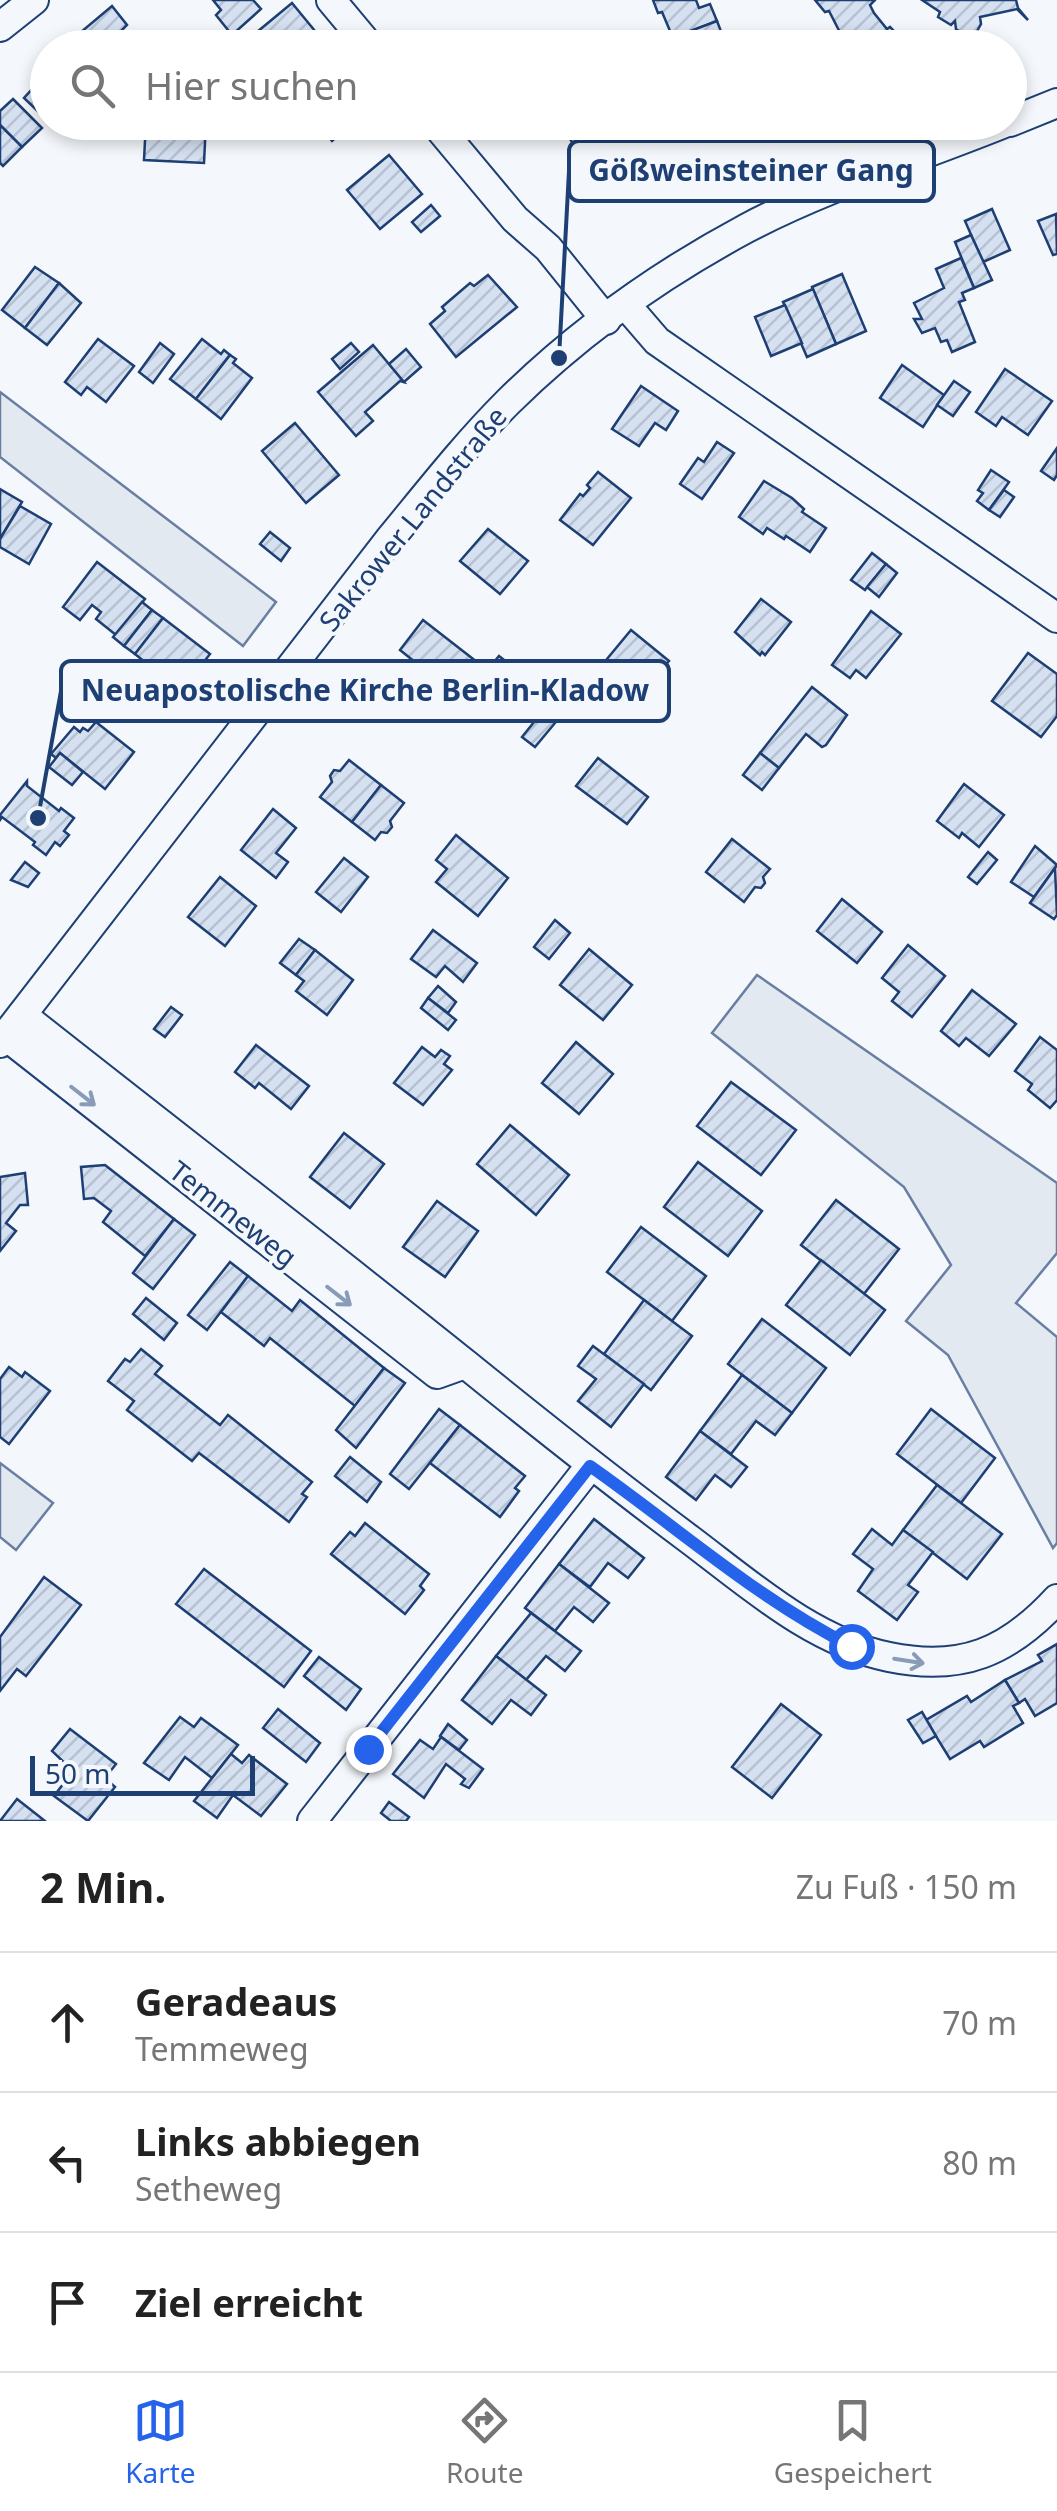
<!DOCTYPE html>
<html lang="de">
<meta charset="utf-8">
<style>
body{margin:0;font-family:"Noto Sans",sans-serif;background:#f6f6f6;color:#222}
.scale{position:absolute;left:30px;bottom:25px;width:225px;box-sizing:border-box;padding-left:10px;border:5px solid #1d3f73;border-top:0;font-size:28px;line-height:35px;white-space:nowrap;color:#1d3f73;-webkit-text-stroke:8px #f4f7fb;paint-order:stroke}
.stop{position:absolute;width:30px;height:30px;margin:-22px;border:8px solid #2563eb;border-radius:50%;background:#fff}
.stop.end{background:#2563eb;border-color:#fff;box-shadow:0 2px 10px #0008}
.list{margin:0;padding:0;list-style:none}
h2{display:flex;justify-content:space-between;align-items:center;height:130px;margin:0;padding:0 40px;font-size:42px}
h2 small{font-size:32px;font-weight:400;color:#767676}
.list li{display:grid;grid-template-columns:65px 1fr auto;gap:30px;align-items:center;box-sizing:border-box;height:140px;padding:0 40px;border-top:2px solid #e0e0e0}
.list b{display:block;font-size:38px;white-space:nowrap}
.list p{margin:0;font-size:32px;white-space:nowrap;color:#767676}
.list em{font-size:32px;font-style:normal;color:#767676}
.icon{flex:none;width:55px;height:55px;fill:none;stroke:currentColor;stroke-width:2;stroke-linecap:round;stroke-linejoin:round}
.map{position:relative;flex:none;width:1057px;height:1821px;overflow:hidden}
.search{position:absolute;background:#fff;box-shadow:0 5px 15px #0003;left:30px;right:30px;top:30px;height:110px;display:flex;align-items:center;gap:25px;box-sizing:border-box;padding:0 35px;border-radius:55px;color:#767676;font-size:38px}
.sheet{height:550px;background:#fff}
nav{display:flex;justify-content:space-around;align-items:center;box-sizing:border-box;height:140px;border-top:2px solid #e0e0e0;background:#fff;font-size:28px;color:#767676}
nav a{display:grid;justify-items:center;gap:5px}
nav .on{color:#2563eb}
.map>svg:first-child{display:block}
.park{fill:#e3e9f0;stroke:#687fa3;stroke-width:2.5}
.building{fill:url(#building-hatch);stroke:#1d3f73;stroke-width:2.5}
.lines{fill:none;stroke-linecap:round;stroke-linejoin:round}
.minor-casing{stroke:#1d3f73;stroke-width:32}
.minor{stroke:#f4f7fb;stroke-width:28}
.oneway{stroke:#889bb7}
.route{stroke:#2563eb;stroke-width:12}
.labels{text-anchor:middle;stroke-width:8;stroke-linejoin:round;paint-order:stroke}
.street-label{font-size:28px;fill:#1d3f73;stroke:#f4f7fb}
.leader{fill:none;stroke:#1d3f73;stroke-width:4}
.callout-dot{fill:#1d3f73;stroke:#f4f7fb;stroke-width:4}
.callout{fill:#f4f7fb;stroke:#1d3f73;stroke-width:4}
.callout-label{font-size:30px;text-anchor:middle;font-weight:bold;fill:#1d3f73}
</style>
<div class="map">
<svg width="1057" height="1821" viewBox="0 0 1057 1821">
<defs>
<pattern id="building-hatch" width="6" height="6" patternUnits="userSpaceOnUse" patternTransform="scale(2.5)"><rect width="6" height="6" fill="#d5e0f0"/><path d="M-1 1l2-2M0 6l6-6M5 7l2-2" fill="none" stroke="#b6c1d1"/></pattern>
</defs>
<rect width="100%" height="100%" fill="#f4f7fb"/>
<g class="park">
<polygon points="0,392 276,602 243,646 0,457"/>
<polygon points="757,975 1057,1183 1057,1253 1016,1303 1057,1337 1057,1543 1053,1548 948,1355 906,1321 951,1265 904,1187 712,1033"/>
<polygon points="0,1463 53,1503 16,1550 0,1537"/>
</g>
<g class="building">
<polygon points="213,0 253,0 261,9 232,35 216,15 221,10"/>
<polygon points="653,0 696,0 699,8 710,4 717,21 673,38 662,12 658,13"/>
<polygon points="815,0 875,0 870,5 874,13 887,29 890,27 907,45 848,48 829,11 825,12"/>
<polygon points="922,0 1016,0 1018,8 1028,20 1017,9 980,17 981,24 976,33 965,35 956,29 955,21 951,25 938,17 940,12"/>
<polygon points="292,3 329,48 270,48 257,32"/>
<polygon points="112,6 127,25 119,33 132,48 62,48"/>
<polygon points="717,21 722,34 691,47 685,33"/>
<polygon points="36,85 48,99 47,120 24,98"/>
<polygon points="13,99 42,128 22,147 0,125 0,111"/>
<polygon points="146,122 206,122 204,163 144,160"/>
<polygon points="317,122 354,122 332,141"/>
<polygon points="589,122 598,138 586,144 590,150 579,155 568,135"/>
<polygon points="725,122 741,122 753,148 745,152 748,156 715,172 698,135"/>
<polygon points="0,125 22,147 3,166 0,163"/>
<polygon points="622,125 651,179 615,198 586,144"/>
<polygon points="389,155 422,194 380,229 347,190"/>
<polygon points="431,205 440,216 421,232 412,222"/>
<polygon points="992,209 1010,250 983,262 965,221"/>
<polygon points="1056,214 1057,254 1053,255 1038,221"/>
<polygon points="971,235 992,280 974,288 955,242"/>
<polygon points="961,258 974,288 962,293 965,300 959,302 975,342 952,352 947,340 941,342 935,328 922,333 914,319 922,319 914,303 944,288 936,269"/>
<polygon points="35,267 59,283 25,328 2,310"/>
<polygon points="842,274 866,331 836,344 812,287"/>
<polygon points="488,275 517,307 456,357 430,324 445,311 442,307 470,283 474,286"/>
<polygon points="59,283 81,303 47,345 25,328"/>
<polygon points="813,289 836,344 807,357 783,302"/>
<polygon points="785,305 802,343 771,356 755,317"/>
<polygon points="98,339 134,366 106,402 87,387 81,395 65,382"/>
<polygon points="202,339 221,354 224,350 230,355 196,399 170,379"/>
<polygon points="160,343 174,354 153,383 139,372"/>
<polygon points="351,343 359,352 340,369 332,359"/>
<polygon points="373,345 404,382 400,381 365,412 373,421 356,436 318,392"/>
<polygon points="406,349 421,367 404,382 389,364"/>
<polygon points="230,355 236,359 233,363 252,378 221,419 196,399"/>
<polygon points="902,365 944,395 923,427 880,398"/>
<polygon points="1005,369 1052,401 1028,435 1002,417 996,426 976,412"/>
<polygon points="954,381 970,392 953,416 937,405"/>
<polygon points="641,386 678,411 666,430 655,423 639,446 612,429"/>
<polygon points="295,423 339,475 306,503 262,451"/>
<polygon points="717,442 734,453 702,499 680,484 698,458 704,462"/>
<polygon points="1057,448 1057,475 1054,480 1041,471"/>
<polygon points="991,470 1009,482 989,510 977,501 983,493 978,490"/>
<polygon points="598,472 631,498 593,545 560,520 580,494 583,496 590,488 587,485"/>
<polygon points="764,481 792,498 804,509 802,512 826,528 810,552 786,536 784,539 767,528 763,534 739,517"/>
<polygon points="0,489 22,502 0,539"/>
<polygon points="1004,490 1014,497 1000,517 989,510"/>
<polygon points="20,506 51,524 29,564 0,547 0,539"/>
<polygon points="488,529 528,561 500,594 460,561"/>
<polygon points="270,532 290,548 281,561 260,544"/>
<polygon points="872,553 886,564 865,590 851,580"/>
<polygon points="97,562 145,599 116,635 96,619 101,612 92,605 80,620 63,607"/>
<polygon points="886,564 897,573 879,597 867,587"/>
<polygon points="761,599 791,622 765,655 762,652 760,655 735,632"/>
<polygon points="142,602 152,610 124,646 113,637"/>
<polygon points="152,610 163,618 135,654 124,646"/>
<polygon points="871,611 901,634 866,678 856,670 850,678 832,665"/>
<polygon points="163,618 210,654 170,705 153,691 169,670 161,664 156,671 135,654"/>
<polygon points="423,620 477,662 462,681 444,667 435,678 400,650"/>
<polygon points="631,630 669,661 635,702 597,671"/>
<polygon points="1028,653 1057,674 1057,716 1041,737 992,701"/>
<polygon points="499,656 541,689 519,718 496,700 509,684 489,668"/>
<polygon points="812,687 847,715 826,745 822,747 806,734 779,768 760,753"/>
<polygon points="542,712 555,723 535,747 522,737"/>
<polygon points="96,722 134,752 105,789 60,753 56,758 51,754 74,727 80,732 83,728 88,731"/>
<polygon points="60,753 83,772 72,785 49,767"/>
<polygon points="760,753 779,768 762,790 743,775"/>
<polygon points="598,758 648,797 627,824 576,786"/>
<polygon points="349,760 381,785 352,822 320,797 332,782 330,776 334,770 340,771"/>
<polygon points="27,781 27,786 59,811 61,808 74,818 64,831 69,835 60,846 55,842 46,855 33,845 35,842 2,817 0,820 0,815"/>
<polygon points="964,784 1004,815 979,847 962,833 959,838 937,821"/>
<polygon points="381,785 404,803 390,821 392,827 387,833 381,832 375,840 352,822"/>
<polygon points="273,809 296,828 276,853 288,862 276,878 241,850"/>
<polygon points="456,835 508,878 478,916 436,882 447,869 436,860"/>
<polygon points="732,839 770,869 763,877 765,883 761,888 755,887 744,902 706,872"/>
<polygon points="1035,846 1057,865 1034,897 1011,882"/>
<polygon points="988,852 997,860 977,884 968,877"/>
<polygon points="344,858 368,877 341,912 316,892"/>
<polygon points="25,862 39,873 28,887 11,880"/>
<polygon points="1055,868 1057,915 1054,919 1030,903"/>
<polygon points="220,877 256,906 225,946 188,917"/>
<polygon points="842,899 882,932 857,963 817,931"/>
<polygon points="555,920 570,933 549,959 534,947"/>
<polygon points="433,930 477,963 463,982 445,966 436,977 411,959"/>
<polygon points="299,939 315,950 296,975 280,963"/>
<polygon points="908,945 945,976 912,1017 892,1001 899,992 882,978"/>
<polygon points="589,949 632,985 603,1020 560,985"/>
<polygon points="315,950 353,980 327,1015 296,991 304,981 296,975"/>
<polygon points="438,986 456,1002 448,1013 428,998"/>
<polygon points="972,990 1016,1024 989,1056 966,1038 959,1046 941,1031"/>
<polygon points="428,998 456,1020 448,1030 421,1008"/>
<polygon points="171,1007 182,1015 165,1037 154,1029"/>
<polygon points="1040,1037 1057,1050 1057,1100 1050,1108 1028,1090 1032,1084 1015,1071"/>
<polygon points="576,1042 613,1074 579,1114 542,1083"/>
<polygon points="256,1045 309,1086 291,1109 259,1083 255,1088 235,1072"/>
<polygon points="422,1047 435,1057 441,1050 450,1056 444,1064 452,1070 423,1105 394,1083"/>
<polygon points="731,1082 796,1130 761,1175 697,1126"/>
<polygon points="510,1125 569,1175 536,1215 477,1164"/>
<polygon points="344,1133 384,1164 350,1208 310,1177"/>
<polygon points="698,1162 762,1211 728,1256 664,1207"/>
<polygon points="105,1165 174,1219 145,1256 103,1222 111,1211 94,1198 84,1199 81,1167"/>
<polygon points="25,1173 28,1205 20,1205 6,1223 16,1231 0,1251 0,1177"/>
<polygon points="836,1200 899,1249 864,1294 801,1245"/>
<polygon points="437,1201 478,1231 445,1277 403,1247"/>
<polygon points="174,1219 195,1235 153,1289 133,1273"/>
<polygon points="641,1227 706,1276 672,1321 607,1272"/>
<polygon points="821,1260 885,1310 850,1355 786,1305"/>
<polygon points="230,1262 248,1276 207,1330 188,1315"/>
<polygon points="248,1276 292,1311 300,1300 384,1368 355,1406 270,1338 264,1346 221,1312"/>
<polygon points="146,1298 177,1323 164,1340 133,1314"/>
<polygon points="644,1300 692,1336 651,1390 604,1354"/>
<polygon points="762,1319 826,1368 792,1413 728,1364"/>
<polygon points="593,1346 644,1384 611,1427 578,1401 596,1379 578,1366"/>
<polygon points="141,1349 162,1366 155,1374 220,1425 228,1415 312,1482 302,1494 307,1497 289,1522 199,1453 192,1461 127,1410 134,1401 108,1381 125,1359 130,1362"/>
<polygon points="9,1367 22,1377 25,1372 50,1391 9,1444 0,1437 0,1379"/>
<polygon points="384,1368 405,1383 356,1448 336,1430"/>
<polygon points="742,1375 792,1413 775,1435 756,1421 731,1454 700,1431"/>
<polygon points="439,1409 460,1425 409,1489 390,1474"/>
<polygon points="931,1409 995,1458 961,1503 897,1454"/>
<polygon points="460,1425 525,1476 515,1488 519,1491 500,1517 430,1463"/>
<polygon points="700,1431 747,1467 731,1487 715,1475 696,1500 666,1477"/>
<polygon points="350,1457 381,1482 367,1502 335,1476"/>
<polygon points="937,1485 1002,1534 967,1579 903,1530"/>
<polygon points="594,1519 644,1558 628,1578 608,1563 590,1587 559,1564"/>
<polygon points="365,1523 429,1574 420,1586 424,1590 405,1614 331,1554 350,1532 355,1536"/>
<polygon points="872,1529 892,1545 903,1530 933,1552 908,1585 918,1592 897,1620 858,1591 873,1569 853,1554"/>
<polygon points="559,1564 609,1603 593,1622 574,1607 555,1631 525,1608"/>
<polygon points="204,1569 311,1651 284,1687 176,1604"/>
<polygon points="44,1577 81,1605 26,1676 17,1669 0,1691 0,1637"/>
<polygon points="531,1613 581,1651 565,1671 546,1656 526,1680 496,1656"/>
<polygon points="1057,1644 1057,1703 1035,1716 1025,1699 1019,1703 1005,1680 1042,1661 1038,1655"/>
<polygon points="496,1656 546,1695 531,1715 511,1700 492,1724 462,1700"/>
<polygon points="319,1657 361,1689 346,1710 304,1676"/>
<polygon points="1005,1680 1019,1703 1013,1706 1023,1723 984,1747 980,1741 950,1759 926,1720 967,1696 971,1702"/>
<polygon points="781,1704 821,1735 772,1798 732,1767"/>
<polygon points="278,1709 320,1743 306,1762 263,1728"/>
<polygon points="922,1712 936,1736 923,1743 908,1720"/>
<polygon points="180,1717 194,1727 201,1718 238,1745 212,1778 185,1757 169,1780 144,1763"/>
<polygon points="448,1724 467,1740 459,1750 440,1736"/>
<polygon points="70,1729 116,1764 105,1778 115,1787 88,1821 54,1796 73,1771 52,1751"/>
<polygon points="441,1737 483,1769 469,1788 461,1784 465,1779 446,1764 424,1798 393,1774 420,1740 433,1749"/>
<polygon points="231,1754 242,1763 249,1755 287,1784 261,1816 233,1795 217,1818 194,1801"/>
<polygon points="17,1799 45,1821 0,1821"/>
<polygon points="389,1802 409,1817 406,1821 391,1821 381,1813"/>
</g>
<g class="lines">
<g class="minor-casing">
<g id="minor">
<polyline points="331,0 371,48"/>
<polyline points="0,27 34,0"/>
<polyline points="434,122 515,219 548,248 606,320"/>
<polyline points="1010,122 1057,103"/>
<polyline points="626,305 657,341 1057,618"/>
<path d="M22 1015C170 1132 321 1248 468 1366 541 1425 614 1483 689 1539 749 1584 813 1642 889 1657 962 1672 1008 1652 1057 1599"/>
<polyline points="6,1036 437,1374 465,1364"/>
<path d="M0 1043 389 540C427 494 465 445 508 402 577 334 661 274 747 228 829 185 921 157 1007 122"/>
<polyline points="312,1821 590,1466"/>
</g>
</g>
<use href="#minor" class="minor"/>
</g>
<defs><path id="oneway-shaft" d="M-6 0H5M1.5-3L5.5 0L1.5 3" fill="none" stroke-width="1.6" stroke-linecap="round" stroke-linejoin="round" transform="scale(2.5)"/></defs>
<g class="oneway">
<use href="#oneway-shaft" transform="translate(83 1096) rotate(38)"/>
<use href="#oneway-shaft" transform="translate(339 1296) rotate(38)"/>
<use href="#oneway-shaft" transform="translate(909 1661) rotate(9)"/>
</g>
<g class="lines">
<path class="route" d="M368 1749 590 1466C677 1527 756 1598 851 1646"/>
</g>
<g class="labels">
<g class="street-label">
<text transform="translate(413 519) rotate(-51)" y="10">Sakrower Landstraße</text>
<text transform="translate(233 1214) rotate(38)" y="10">Temmeweg</text>
</g>
</g>
<path class="leader" d="M559 358L569 171M38 818L61 691"/>
<g class="callout-dot">
<circle cx="559" cy="358" r="10"/>
<circle cx="38" cy="818" r="10"/>
</g>
<g class="callout">
<rect x="569" y="141" width="365" height="60" rx="10"/>
<rect x="61" y="661" width="608" height="60" rx="10"/>
</g>
<g class="callout-label">
<text x="751" y="181">Gößweinsteiner Gang</text>
<text x="365" y="701">Neuapostolische Kirche Berlin-Kladow</text>
</g>
</svg>
<div class="scale">50 m</div>
<div class="stop" style="left:851px;top:1646px"></div>
<div class="stop end" style="left:368px;top:1749px"></div>
<div class="search"><svg class="icon" aria-label="search" viewBox="0 0 24 24"><circle cx="10" cy="10" r="6"/><path d="M15 15l6 6"/></svg>Hier suchen</div>
</div>
<section class="sheet">
<h2>2 Min.<small>Zu Fuß · 150 m</small></h2>
<ul class="list">
<li><svg class="icon" aria-label="ahead" viewBox="0 0 24 24"><path d="M12 20V5M6 11l6-6 6 6"/></svg><div><b>Geradeaus</b><p>Temmeweg</p></div><em>70 m</em></li>
<li><svg class="icon" aria-label="left" viewBox="0 0 24 24"><path d="M17 20v-9H6M10 6l-5 5 5 5"/></svg><div><b>Links abbiegen</b><p>Setheweg</p></div><em>80 m</em></li>
<li><svg class="icon" aria-label="arrive" viewBox="0 0 24 24"><path d="M6 21V4h12l-3 4 3 4H6"/></svg><div><b>Ziel erreicht</b></div></li>
</ul>
</section>
<nav>
<a class="on"><svg class="icon" aria-label="map" viewBox="0 0 24 24"><path d="M3 6l6-2 6 2 6-2v14l-6 2-6-2-6 2zM9 4v14M15 6v14"/></svg>Karte</a>
<a><svg class="icon" aria-label="directions" viewBox="0 0 24 24"><path d="M12 3l9 9-9 9-9-9zM9 14v-3h6M13 9l2 2-2 2"/></svg>Route</a>
<a><svg class="icon" aria-label="saved" viewBox="0 0 24 24"><path d="M7 4h10v16l-5-4-5 4z"/></svg>Gespeichert</a>
</nav>
